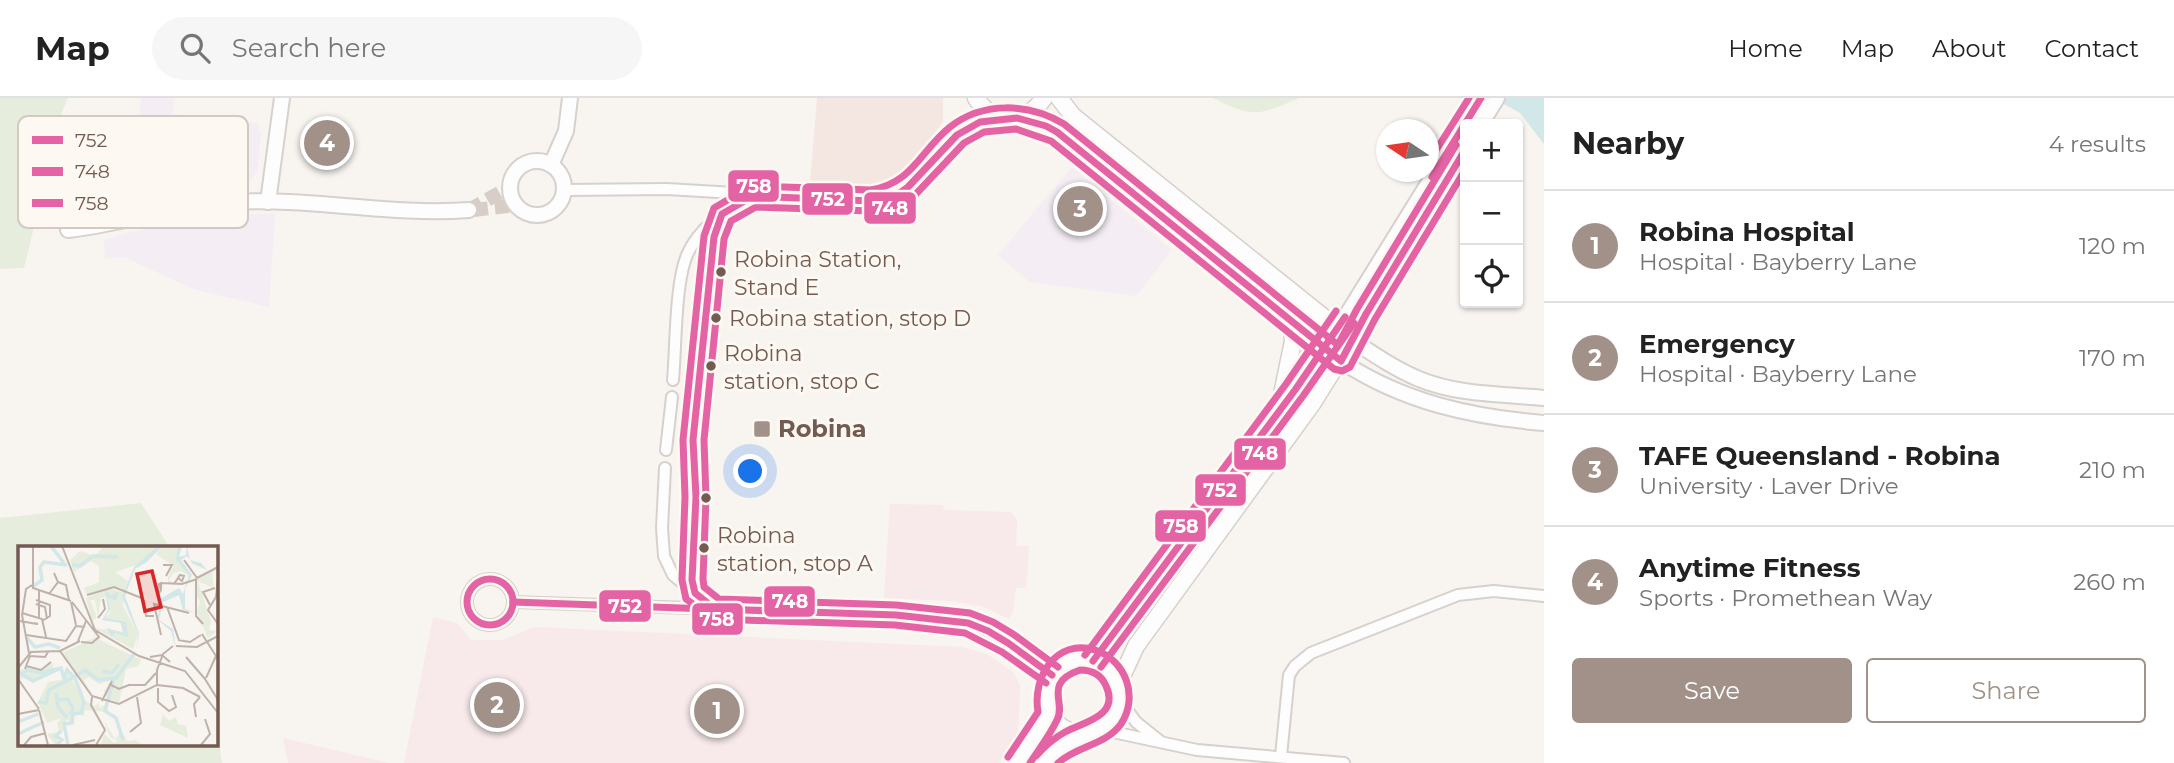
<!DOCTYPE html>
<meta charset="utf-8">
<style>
body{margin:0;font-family:Montserrat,sans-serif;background:#f6f6f6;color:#222}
.controls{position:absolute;right:21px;top:21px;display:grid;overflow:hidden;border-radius:7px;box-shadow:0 2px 5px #0004}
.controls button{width:63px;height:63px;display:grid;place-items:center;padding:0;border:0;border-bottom:2px solid #e0e0e0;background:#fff;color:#222;font:35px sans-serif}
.compass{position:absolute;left:1376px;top:21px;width:63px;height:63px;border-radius:50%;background:#fff;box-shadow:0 2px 5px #0004;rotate:283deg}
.you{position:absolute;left:751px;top:374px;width:24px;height:24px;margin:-18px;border:5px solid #fff;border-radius:50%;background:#1a73e8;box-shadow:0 0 0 10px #1a73e833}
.badge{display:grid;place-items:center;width:46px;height:46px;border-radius:50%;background:#a29189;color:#fff;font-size:23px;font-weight:700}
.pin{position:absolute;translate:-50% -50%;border:4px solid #fff;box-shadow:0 2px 7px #0006}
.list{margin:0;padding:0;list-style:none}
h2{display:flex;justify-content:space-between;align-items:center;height:91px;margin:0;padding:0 28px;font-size:30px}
h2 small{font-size:23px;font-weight:400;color:#767676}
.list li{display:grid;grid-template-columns:46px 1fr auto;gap:21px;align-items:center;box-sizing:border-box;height:112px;padding:0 28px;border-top:2px solid #e0e0e0}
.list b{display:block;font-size:26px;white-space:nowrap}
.list p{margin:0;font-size:23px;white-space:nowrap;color:#767676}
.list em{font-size:23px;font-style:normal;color:#767676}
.actions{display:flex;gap:14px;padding:21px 28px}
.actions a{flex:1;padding:16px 0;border:2px solid #a29189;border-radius:7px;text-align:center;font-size:24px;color:#a29189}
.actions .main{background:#a29189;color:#fff}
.icon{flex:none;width:38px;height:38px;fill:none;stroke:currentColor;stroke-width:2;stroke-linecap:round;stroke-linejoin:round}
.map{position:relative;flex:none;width:1544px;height:665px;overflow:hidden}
header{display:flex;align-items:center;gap:42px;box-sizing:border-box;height:98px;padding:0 35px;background:#fff;border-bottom:2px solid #e0e0e0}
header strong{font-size:33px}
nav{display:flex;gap:38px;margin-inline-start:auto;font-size:24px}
.search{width:490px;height:63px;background:#f6f6f6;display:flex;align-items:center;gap:18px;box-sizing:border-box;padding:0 24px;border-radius:38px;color:#767676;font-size:26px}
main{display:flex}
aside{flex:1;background:#fff}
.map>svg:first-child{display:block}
.commercial{fill:#f4e7e2}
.education{fill:#f4edf4}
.medical{fill:#f8e9ea}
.green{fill:#e7eddc}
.water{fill:#d2e7e7}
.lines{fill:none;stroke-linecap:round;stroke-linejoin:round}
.tertiary-tunnel{stroke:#d7cec8;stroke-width:14;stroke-dasharray:14 7;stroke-linecap:butt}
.minor-casing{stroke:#d7d1cd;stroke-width:14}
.tertiary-casing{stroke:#d7d1cd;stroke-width:18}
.secondary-casing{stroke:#d7d1cd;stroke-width:19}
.minor{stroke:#fefdfd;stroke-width:10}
.tertiary{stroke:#fefdfd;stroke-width:14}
.secondary{stroke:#fefdfd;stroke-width:16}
.bus-1-casing{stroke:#fdf8f2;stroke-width:12}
.bus-2-casing{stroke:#fdf8f2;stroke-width:12}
.bus-3-casing{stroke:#fdf8f2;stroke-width:12}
.bus-1{stroke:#e463a4;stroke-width:7}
.bus-2{stroke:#e463a4;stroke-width:7}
.bus-3{stroke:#e463a4;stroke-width:7}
.bus-dot{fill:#745b51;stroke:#fdf8f2;stroke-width:2.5}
.poi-dot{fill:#a29189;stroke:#fdf8f2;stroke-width:2.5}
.labels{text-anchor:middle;stroke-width:6;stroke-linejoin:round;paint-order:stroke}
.bus-label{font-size:22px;fill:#745b51;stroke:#fdf8f2;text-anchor:start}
.poi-label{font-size:24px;font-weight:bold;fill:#745b51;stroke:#fdf8f2;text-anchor:start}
.inset-river{fill:none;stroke:#d2e7e7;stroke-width:3.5}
.inset-road{fill:none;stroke:#bfb2ab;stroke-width:2}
.view{fill:#d62828;fill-opacity:0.15;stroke:#d62828;stroke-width:3.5}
.inset-edge{fill:none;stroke:#745b51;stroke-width:3.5}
.key{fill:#fdf8f2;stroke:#d4c9c2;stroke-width:2}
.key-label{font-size:19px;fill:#745b51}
.line-badge{stroke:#fdf8f2;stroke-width:2.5}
.badge-label{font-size:19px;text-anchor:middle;font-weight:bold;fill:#fff}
</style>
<header>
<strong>Map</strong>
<div class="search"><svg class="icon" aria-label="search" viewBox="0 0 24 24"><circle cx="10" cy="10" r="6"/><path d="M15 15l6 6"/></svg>Search here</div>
<nav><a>Home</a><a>Map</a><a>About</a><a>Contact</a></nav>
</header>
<main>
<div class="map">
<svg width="1544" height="665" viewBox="0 0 1544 665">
<rect width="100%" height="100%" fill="#f8f4f0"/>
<polygon class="commercial" points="817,0 943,0 943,24 930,41 889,86 876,89 810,85"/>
<g class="education">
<polygon points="141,0 174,0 173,16 257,25 261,35 257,74 250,82 185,87 129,100"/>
<polygon points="1072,69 1172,152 1136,198 1030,184 998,157"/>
<polygon points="228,116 275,116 269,209 193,191 124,159 105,161 104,142 171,123"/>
</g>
<g class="medical">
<polygon points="890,406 943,407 944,412 1011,414 1017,422 1016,448 1029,448 1026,490 1016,490 1013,513 1009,521 984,509 952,503 884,500"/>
<polygon points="433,519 457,525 471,542 503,542 534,529 963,549 988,557 1013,574 1020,587 1018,639 999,665 404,665"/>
<polygon points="283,640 389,665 288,665"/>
</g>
<g class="green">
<polygon points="0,0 68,0 62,14 24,170 0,171"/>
<path d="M1213 0H1299C1258 18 1253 20 1213 0Z"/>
<polygon points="141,405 170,450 19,450 19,646 215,646 215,619 222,665 0,665 0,420"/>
</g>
<polygon class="water" points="1493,0 1544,0 1544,46 1520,15"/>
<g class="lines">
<g class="tertiary-tunnel">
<polyline points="469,112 510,89"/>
<polyline points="474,112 516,107"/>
</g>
<g class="minor-casing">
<g id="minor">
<path d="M564 92 667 91 872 103C915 97 925 64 956 38 969 27 985 23 1001 20"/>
<path d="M673 282C676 249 675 185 687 157 698 131 726 110 751 99"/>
<polyline points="700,283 714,139 721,119"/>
<polyline points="666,352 672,299"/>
<polyline points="693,352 694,323 698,301"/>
<polyline points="665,370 662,430 664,458 673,477 713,511"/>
<polyline points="693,371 696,399 691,476 695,495"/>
<circle cx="490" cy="504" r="23"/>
<path d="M513 504 896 517C919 519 944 519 967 525 999 534 1025 558 1052 577"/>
<polyline points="1119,601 1136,624 1161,644"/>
<polyline points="1099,631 1197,652 1344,665"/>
<polyline points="1281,658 1289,577 1295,568 1311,555 1458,497 1494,493 1544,498"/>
</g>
</g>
<g class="tertiary-casing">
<g id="tertiary">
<polyline points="1481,26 1497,0"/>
<path d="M1465 52 1352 242C1373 256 1395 271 1419 281 1457 297 1503 296 1544 300"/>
<circle cx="537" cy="90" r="27"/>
<polyline points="551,67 566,33 570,0"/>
<polyline points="268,104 282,0"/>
<path d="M68 132C122 126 175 107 230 104 310 99 390 118 469 112"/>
<polyline points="1338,231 1481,0"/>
<path d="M1341 263C1403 304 1471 319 1544 325"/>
</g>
</g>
<g class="secondary-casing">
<g id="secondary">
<path d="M976 0C993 28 1026 26 1044 0"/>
<polyline points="1059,0 1073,18 1352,242 1312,306 1136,548 1118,587"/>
<polyline points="1017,20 1046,28 1057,34 1330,256"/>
<polyline points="1279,311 1293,243 1291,224"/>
<circle cx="1082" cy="598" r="37"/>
<polyline points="1093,563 1338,231"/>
<polyline points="1017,665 1049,616"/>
<polyline points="1043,665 1054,653 1085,636"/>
</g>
</g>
<use href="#minor" class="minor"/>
<use href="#tertiary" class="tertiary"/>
<use href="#secondary" class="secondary"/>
<g class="bus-1-casing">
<g id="bus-1">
<polyline points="1432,79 1481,0"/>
<circle cx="490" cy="504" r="23"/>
<polyline points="513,504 737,512"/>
<polyline points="1093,563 1295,292 1345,219"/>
<polyline points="1052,577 1008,545 988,533 968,525 896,517 715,511 695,495 692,482 696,399 693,342 714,139 722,116 753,98 872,103 894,99 908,89 957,37 980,24 1017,20 1046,28 1057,34 1341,263 1366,216 1465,52"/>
</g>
</g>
<g class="bus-2-casing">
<g id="bus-2">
<polyline points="1058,569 1013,536 993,524 970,515 896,507 719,501 704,489 703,481 706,400 704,342 724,141 731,123 756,109 872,113 897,109 915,97 964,45 984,34 1016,31 1051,43 1334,271 1342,273 1350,269 1375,221 1465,72"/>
<polyline points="1101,569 1303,298 1354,225"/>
<path d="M1030 665C1039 651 1050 637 1057 622 1067 605 1042 585 1080 572 1091 572 1101 576 1106 588 1120 618 1084 624 1065 634 1054 640 1045 648 1036 658"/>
</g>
</g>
<g class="bus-3-casing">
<g id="bus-3">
<polyline points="1428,65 1469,0"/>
<polyline points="1085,557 1286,286 1336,213"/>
<path d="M1046 585 1002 554 965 535 895 527 714 521 686 501 682 482 685 399 683 342 704 138 714 110 751 88 871 92C913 85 920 53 950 29 983 3 1029 5 1064 26L1338 247 1357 211 1456 47"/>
<path d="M1008 659 1038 614C1032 579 1056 540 1095 552 1126 562 1139 599 1121 626 1106 647 1076 648 1058 665"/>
</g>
</g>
<use href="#bus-1" class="bus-1"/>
<use href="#bus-2" class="bus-2"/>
<use href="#bus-3" class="bus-3"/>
</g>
<g class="bus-dot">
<circle cx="721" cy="174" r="6"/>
<circle cx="716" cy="220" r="6"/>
<circle cx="711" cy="268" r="6"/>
<circle cx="706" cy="400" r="6"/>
<circle cx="704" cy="450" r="6"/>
</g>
<rect class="poi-dot" x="753" y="322" width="18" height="18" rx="3.5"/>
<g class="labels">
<g class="bus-label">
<text x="734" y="169">Robina Station,<tspan x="734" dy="28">Stand E</tspan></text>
<text x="729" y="228">Robina station, stop D</text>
<text x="724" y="263">Robina<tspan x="724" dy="28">station, stop C</tspan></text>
<text x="717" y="445">Robina<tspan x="717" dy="28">station, stop A</tspan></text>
</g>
<g class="poi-label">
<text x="778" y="339">Robina</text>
</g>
</g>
<g transform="translate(18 448)">
<rect width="200" height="200" fill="#f8f4f0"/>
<path d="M86 0H140L127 16 97 26 110 35 107 45 100 41 68 48 66 42 81 36V20L73 15 56 26 52 14 62 5 77 10ZM144 0H160L162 19 171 26 167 37H157L167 36 169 29 163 25 155 27 151 34 155 37H150V31L156 20 138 8ZM199 23 194 27 196 42 180 35 193 76 191 84 199 85 190 92 179 67 182 56 177 46 179 33ZM90 42 106 46 105 60 120 88 115 103 76 82 107 86 102 76 87 72 92 67 90 51 83 52 80 71 77 54H72L79 71 74 76 68 52ZM74 84 80 93 123 114 121 120 108 123 101 157 89 152 86 145 94 134 81 138 71 131 66 134 74 150 44 107 78 91ZM34 117 37 126 20 134 0 132V123L23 124ZM49 125 57 131 55 135 66 154 77 160 81 157 82 162 89 157 88 166 67 164 66 170 55 167 53 177 49 173 44 186 38 191 42 199H38L29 188 41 186 39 177 44 172 29 177 20 156 30 136 46 133ZM145 168 151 175 158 171 160 178 168 180 170 192 142 179ZM86 175 97 193 103 185 109 195 117 194 125 199 83 198 86 188 96 197 100 195 92 191Z" fill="#e7eddc"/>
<path d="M140 0H144L129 16 117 23 107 50 121 88 118 105 120 88 104 51 116 21ZM160 0H164L161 11 168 9 169 0 172 14 183 17 189 24 175 18 169 10 163 14 174 29 167 43V63L177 67 165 64 161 49 145 56 141 74 155 83 158 103 153 85 141 75 140 69 142 53 161 42 165 48 171 29 158 14ZM87 44 94 50 95 47 101 46 98 55 90 51 92 63 87 72 108 76 110 91 97 87 94 91 89 82 105 87 103 77 84 74 90 64Z" fill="#d2e7e7"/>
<path class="inset-river" d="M33 0 46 17M54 19 62 20 75 10 100 11M16 40 24 34 22 21 26 16 49 19M9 92 17 101 31 98 42 102M84 125 94 127 101 118M0 126 15 135 43 122 46 132 49 124 56 131 67 124 80 134 98 132 116 108M3 129 9 124 23 127 43 122M96 132 87 165 98 172 105 194M38 147 40 161 49 172M39 154 50 153 55 163 52 169M20 156 28 157 31 144 56 131M0 176 20 168M0 188 26 176M39 199 44 194 38 190 43 185M50 199 46 178 54 177 55 168 63 167 66 156 57 132"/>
<path class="inset-road" d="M15 0V42L53 55M44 0 77 84 121 110 167 125 200 167M166 14 179 32M145 19H154L148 30M179 32 200 21M200 32 198 51 190 64 200 78M178 33V70L185 78M40 36 48 39 51 54M143 37 164 38 179 33M143 37V44L140 49 141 38ZM156 38 162 29 166 30 164 35 160 32M31 48 40 36 36 27M69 49 96 41 126 53M18 54 32 59V70L24 75M126 54 128 70H136M53 56 58 79M54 56 81 91 74 97 63 96M18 58 27 61 29 73M192 59 185 46 197 42M149 61 161 94M4 67 24 73 28 91M21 72V45M80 72 87 63 85 53M2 75 19 78H20L16 77M184 88 198 110 188 132M8 89 48 95 58 80 67 81M143 89 136 58 171 67M160 94 172 96 183 89M60 95 68 75M158 100 179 101 200 90M42 105 74 150 101 158 139 139V124L145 108 155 100M11 107 4 69 8 43 14 39M132 111 144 109 152 116M168 111 187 133M8 120 23 124 33 116M0 122 13 106 42 105 62 95M7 123 12 110 27 111 30 106M0 133 21 163M187 133 200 154M91 138 101 143 111 139M110 139H127L138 127M139 139 165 142 182 151M140 142V156L151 165 158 161 154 149M74 151 73 159 87 184 78 199M84 155 94 135M21 164 30 199M0 168 21 164M178 171 176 158 182 151M112 186 123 177 119 151M6 199 13 191 28 187M55 199 77 194M183 199 192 188 187 173"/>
<path class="view" d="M134 25 143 61 127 65 119 28Z"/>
<rect width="200" height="200" class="inset-edge"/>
</g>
<rect x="18" y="18" width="230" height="112" rx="10" class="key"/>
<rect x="32" y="38" width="31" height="8" fill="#e463a4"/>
<rect x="32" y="69" width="31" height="9" fill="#e463a4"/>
<rect x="32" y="101" width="31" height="8" fill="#e463a4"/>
<g class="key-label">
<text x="75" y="49">752</text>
<text x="75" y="80">748</text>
<text x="75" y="112">758</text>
</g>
<g class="line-badge">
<rect x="727" y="71" width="53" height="34" rx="7" fill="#e463a4"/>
<rect x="801" y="84" width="53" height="34" rx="7" fill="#e463a4"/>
<rect x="863" y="93" width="54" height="34" rx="7" fill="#e463a4"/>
<rect x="1233" y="339" width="54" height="34" rx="7" fill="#e463a4"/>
<rect x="1194" y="375" width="53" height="34" rx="7" fill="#e463a4"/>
<rect x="1154" y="411" width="53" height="34" rx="7" fill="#e463a4"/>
<rect x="763" y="487" width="53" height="33" rx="7" fill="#e463a4"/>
<rect x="598" y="491" width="54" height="34" rx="7" fill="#e463a4"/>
<rect x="691" y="504" width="53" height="34" rx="7" fill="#e463a4"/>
</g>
<g class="badge-label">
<text x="754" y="95">758</text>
<text x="828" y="108">752</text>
<text x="890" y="117">748</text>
<text x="1260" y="362">748</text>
<text x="1220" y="399">752</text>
<text x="1181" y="435">758</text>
<text x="790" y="510">748</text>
<text x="625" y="515">752</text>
<text x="717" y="528">758</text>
</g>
</svg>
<div class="controls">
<button>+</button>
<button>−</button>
<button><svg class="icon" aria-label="locate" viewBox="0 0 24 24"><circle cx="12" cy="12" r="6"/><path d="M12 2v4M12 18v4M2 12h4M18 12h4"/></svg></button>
</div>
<svg class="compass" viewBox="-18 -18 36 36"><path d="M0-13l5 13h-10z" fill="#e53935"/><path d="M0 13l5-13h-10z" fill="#767676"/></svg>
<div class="you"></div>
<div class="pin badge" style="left:717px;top:613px">1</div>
<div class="pin badge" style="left:497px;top:607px">2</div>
<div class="pin badge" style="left:1080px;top:111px">3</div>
<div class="pin badge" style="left:327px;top:45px">4</div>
</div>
<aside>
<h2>Nearby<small>4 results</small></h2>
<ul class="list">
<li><span class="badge">1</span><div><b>Robina Hospital</b><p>Hospital · Bayberry Lane</p></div><em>120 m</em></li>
<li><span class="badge">2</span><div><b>Emergency</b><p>Hospital · Bayberry Lane</p></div><em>170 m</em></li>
<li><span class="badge">3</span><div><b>TAFE Queensland - Robina</b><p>University · Laver Drive</p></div><em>210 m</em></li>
<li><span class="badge">4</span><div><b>Anytime Fitness</b><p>Sports · Promethean Way</p></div><em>260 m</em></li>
</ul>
<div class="actions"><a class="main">Save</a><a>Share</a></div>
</aside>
</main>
